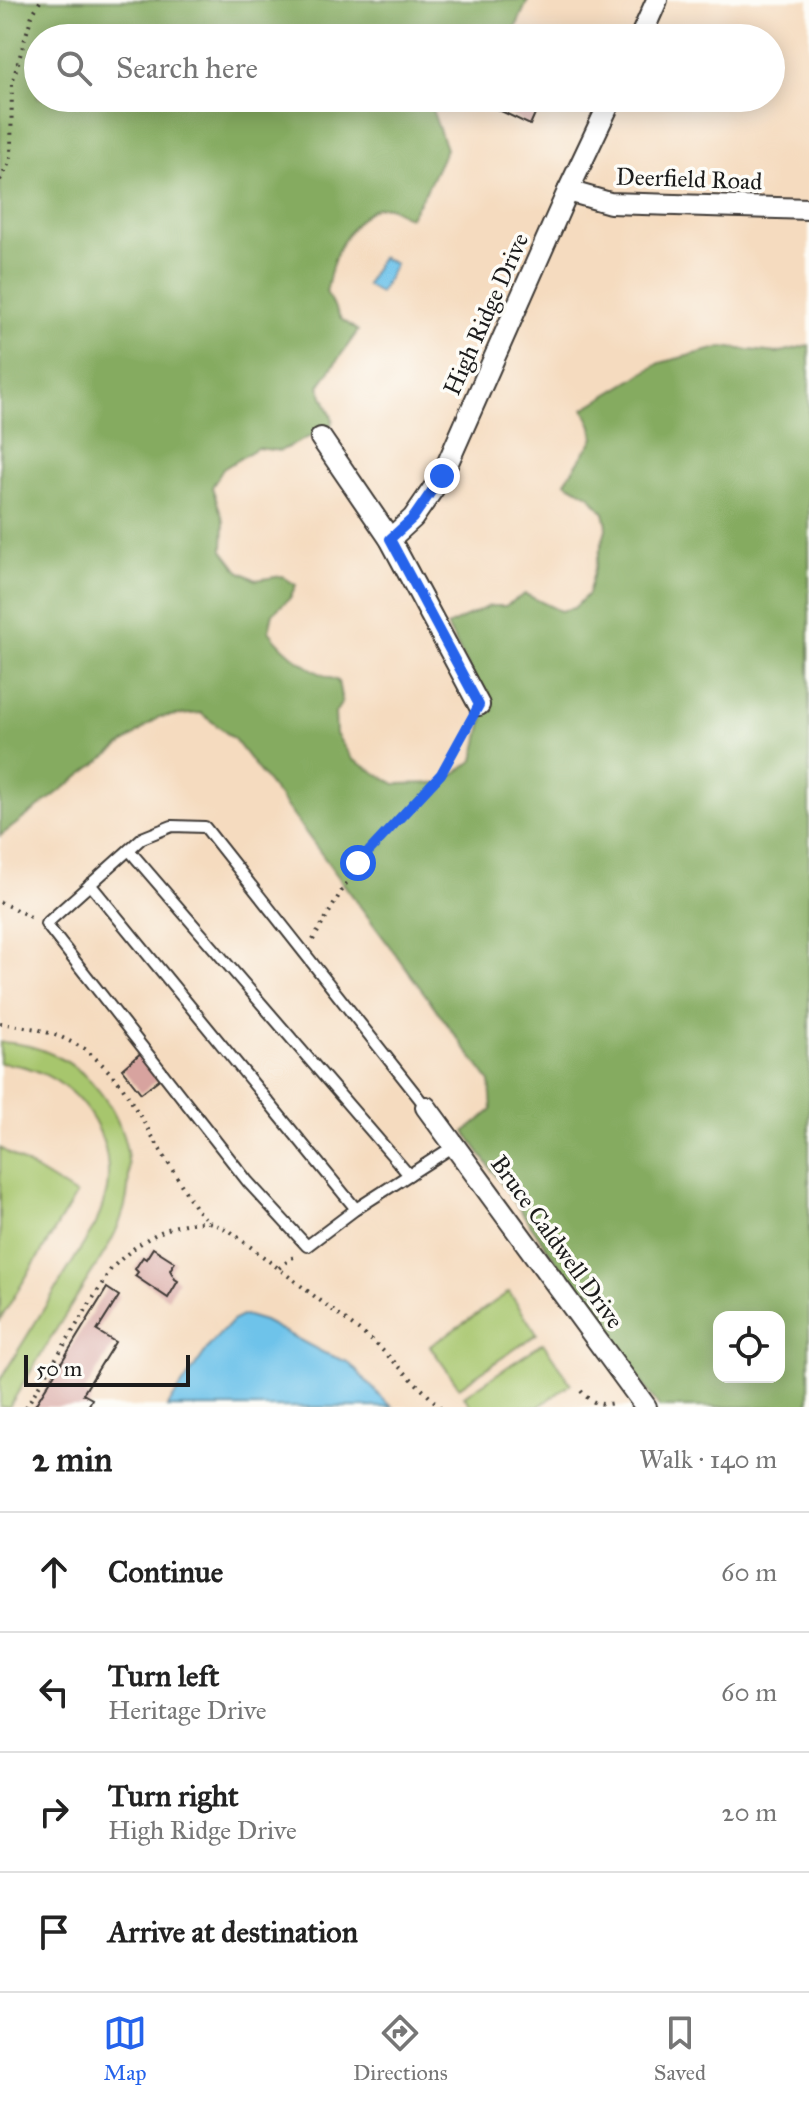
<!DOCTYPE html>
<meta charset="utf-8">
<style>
body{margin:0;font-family:"IM FELL Great Primer",serif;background:#f2f2f2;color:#222}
.controls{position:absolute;right:24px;bottom:24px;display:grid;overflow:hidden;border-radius:16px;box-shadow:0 4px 20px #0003}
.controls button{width:72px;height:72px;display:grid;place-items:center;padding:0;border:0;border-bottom:2px solid #e0e0e0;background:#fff;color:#222;font:40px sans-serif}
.scale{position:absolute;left:24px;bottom:20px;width:166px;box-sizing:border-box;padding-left:8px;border:4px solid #1c1c1c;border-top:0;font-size:22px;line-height:28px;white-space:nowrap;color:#1c1c1c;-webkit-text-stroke:6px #fdfcf7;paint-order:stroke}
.stop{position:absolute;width:24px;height:24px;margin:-18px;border:6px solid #2563eb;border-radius:50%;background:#fff}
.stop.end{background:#2563eb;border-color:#fff;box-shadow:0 2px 8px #0008}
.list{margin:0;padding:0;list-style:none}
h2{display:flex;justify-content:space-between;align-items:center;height:104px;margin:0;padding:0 32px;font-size:34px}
h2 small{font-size:26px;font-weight:400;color:#767676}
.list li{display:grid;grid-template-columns:52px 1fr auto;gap:24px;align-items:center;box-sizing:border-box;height:120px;padding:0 32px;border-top:2px solid #e0e0e0}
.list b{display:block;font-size:30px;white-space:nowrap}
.list p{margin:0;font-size:26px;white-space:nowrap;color:#767676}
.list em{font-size:26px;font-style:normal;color:#767676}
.icon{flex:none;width:44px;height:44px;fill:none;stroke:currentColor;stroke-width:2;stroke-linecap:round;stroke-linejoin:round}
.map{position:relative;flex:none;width:809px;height:1407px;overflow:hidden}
.search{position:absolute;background:#fff;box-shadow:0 4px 20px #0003;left:24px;right:24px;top:24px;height:88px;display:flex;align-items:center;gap:20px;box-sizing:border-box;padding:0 28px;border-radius:44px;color:#767676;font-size:30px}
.sheet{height:584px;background:#fff}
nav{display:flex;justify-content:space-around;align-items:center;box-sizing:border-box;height:112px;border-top:2px solid #e0e0e0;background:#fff;font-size:22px;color:#767676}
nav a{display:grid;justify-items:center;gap:4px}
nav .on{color:#2563eb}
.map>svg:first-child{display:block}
.green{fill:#a7c66d;stroke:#627144;stroke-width:2}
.forest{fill:#85ab60;stroke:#50643e;stroke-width:2;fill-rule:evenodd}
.water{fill:#6ec3ea;stroke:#457083;stroke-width:2}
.building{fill:#d7a39f}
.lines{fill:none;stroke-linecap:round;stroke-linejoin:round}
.lane-casing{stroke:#3d3934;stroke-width:14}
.street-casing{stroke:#3d3934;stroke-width:24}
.path{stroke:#3d3934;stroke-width:4;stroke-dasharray:2 6;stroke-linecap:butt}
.lane{stroke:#fff;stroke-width:10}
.street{stroke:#fff;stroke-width:20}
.route{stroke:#2563eb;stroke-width:10}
.labels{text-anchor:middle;stroke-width:7;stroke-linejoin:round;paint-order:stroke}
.street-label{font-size:24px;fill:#1c1c1c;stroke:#fdfcf7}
</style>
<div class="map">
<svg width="809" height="1407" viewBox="0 0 809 1407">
<rect width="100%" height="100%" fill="#fdfcf7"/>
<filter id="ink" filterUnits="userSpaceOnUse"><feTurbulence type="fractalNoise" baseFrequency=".0125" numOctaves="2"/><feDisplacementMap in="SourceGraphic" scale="16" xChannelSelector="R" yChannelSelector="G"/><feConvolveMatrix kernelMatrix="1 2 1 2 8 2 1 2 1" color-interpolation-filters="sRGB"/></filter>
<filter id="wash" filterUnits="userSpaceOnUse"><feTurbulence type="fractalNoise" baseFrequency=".006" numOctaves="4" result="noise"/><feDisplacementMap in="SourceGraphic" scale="32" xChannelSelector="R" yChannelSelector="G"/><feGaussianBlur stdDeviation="1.8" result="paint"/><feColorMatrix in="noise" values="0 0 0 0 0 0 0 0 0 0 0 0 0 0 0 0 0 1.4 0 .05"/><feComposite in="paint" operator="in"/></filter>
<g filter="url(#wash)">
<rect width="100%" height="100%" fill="#f5dbbf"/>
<g class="green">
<path d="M0 1042C38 1043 77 1061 100 1092 128 1128 137 1175 121 1219 111 1247 91 1272 76 1298 53 1334 31 1371 9 1407H0V1380L96 1224C100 1212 105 1201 107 1189 116 1123 64 1066 0 1063Z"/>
<polygon points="0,1148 76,1195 0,1320"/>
<polygon points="509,1292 537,1334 459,1387 430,1346"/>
<polygon points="543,1343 571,1384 538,1407 472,1407 464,1396"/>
</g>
<path class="forest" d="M0 0H528L513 34 507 38H38V98H435L429 101 446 149 427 189 410 217C402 216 395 209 388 207 365 202 339 243 334 261 330 271 329 282 326 292L341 319 358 331 319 386 333 420 326 437 313 435 280 451 257 448 223 469 212 487 224 522 223 550 239 571 256 580 282 576 296 585 290 598 273 613 269 631C287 655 310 671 338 681L342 702 335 713 336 734 352 759 395 784 442 783 474 760 487 703 447 626 489 606H505L525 594 560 611 574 608 588 594 607 525 604 513 590 496 565 482 594 438 592 426 584 409 660 363 722 347 777 353 809 345V1407H659L465 1132 492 1110 490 1082 283 802 234 739 201 713 159 717 0 836ZM719 1317H779V1377H719Z"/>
<g class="water">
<polygon points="381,257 395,264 380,293 366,285"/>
<polygon points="244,1315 264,1321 324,1353 348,1362 386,1402 393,1407 167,1407 210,1345 232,1321"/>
</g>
<g id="blocks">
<g class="building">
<polygon points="484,98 542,98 530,125 482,102"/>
<polygon points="142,1052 162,1077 141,1093 122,1069"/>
<polygon points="153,1248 175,1262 170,1270 175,1279 178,1281 168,1298 135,1276 138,1272 135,1269 143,1257 146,1259"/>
<polygon points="107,1288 119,1296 97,1331 115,1342 83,1394 92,1399 88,1407 34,1407"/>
</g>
</g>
</g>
<g filter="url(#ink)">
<use href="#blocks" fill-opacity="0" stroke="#3d3934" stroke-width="2"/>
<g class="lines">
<g class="lane-casing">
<g id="lane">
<polyline points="129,850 409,1175"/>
<polyline points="90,884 356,1209"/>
<polyline points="426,1107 205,827 172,826 142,838 46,924 248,1182 307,1246 356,1209 454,1146"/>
</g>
</g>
<g class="street-casing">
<g id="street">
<polyline points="640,38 657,0"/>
<polyline points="568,191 610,203 809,209"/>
<polyline points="321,438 390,539 479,705"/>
<polyline points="390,539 413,518 442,476 568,191 612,98"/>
<polyline points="426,1107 646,1407"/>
</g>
</g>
<g class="path">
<polyline points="0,180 11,159 12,83 32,15 41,0"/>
<polyline points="0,902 33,918"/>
<polyline points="313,940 358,863 441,774 470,722"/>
<polyline points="0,1023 37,1029 61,1037 85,1049 104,1066 122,1086 196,1209 209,1222 230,1231 375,1343 440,1407"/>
<polyline points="279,1268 296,1255"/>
<path d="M581 1391C591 1403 601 1407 616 1402"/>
<path d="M26 1407 111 1269C137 1242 169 1221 208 1222"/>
</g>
<use href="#lane" class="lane"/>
<use href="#street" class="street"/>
</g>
</g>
<g class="lines" filter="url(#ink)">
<polyline class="route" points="358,863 441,774 479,705 390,539 413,518 442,476"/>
</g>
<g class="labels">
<g class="street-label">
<text transform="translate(689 179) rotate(2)" y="8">Deerfield Road</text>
<text transform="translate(486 314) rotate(-66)" y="8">High Ridge Drive</text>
<text transform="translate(557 1242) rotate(54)" y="8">Bruce Caldwell Drive</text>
</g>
</g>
</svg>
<div class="controls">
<button><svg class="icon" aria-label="locate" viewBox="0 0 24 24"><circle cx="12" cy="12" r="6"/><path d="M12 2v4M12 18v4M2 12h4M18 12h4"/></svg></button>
</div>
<div class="scale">50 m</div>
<div class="stop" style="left:358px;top:863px"></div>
<div class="stop end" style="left:442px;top:476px"></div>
<div class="search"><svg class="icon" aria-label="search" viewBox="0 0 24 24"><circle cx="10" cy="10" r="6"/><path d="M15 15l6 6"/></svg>Search here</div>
</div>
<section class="sheet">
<h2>2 min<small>Walk · 140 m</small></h2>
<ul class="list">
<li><svg class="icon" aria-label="ahead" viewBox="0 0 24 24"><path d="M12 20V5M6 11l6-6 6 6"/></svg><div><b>Continue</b></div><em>60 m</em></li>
<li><svg class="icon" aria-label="left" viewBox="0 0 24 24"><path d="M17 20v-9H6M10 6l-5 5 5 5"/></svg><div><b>Turn left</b><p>Heritage Drive</p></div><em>60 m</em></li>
<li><svg class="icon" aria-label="right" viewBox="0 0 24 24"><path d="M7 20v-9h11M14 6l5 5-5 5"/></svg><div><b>Turn right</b><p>High Ridge Drive</p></div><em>20 m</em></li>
<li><svg class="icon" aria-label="arrive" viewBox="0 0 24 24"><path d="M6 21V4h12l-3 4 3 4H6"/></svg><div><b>Arrive at destination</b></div></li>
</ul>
</section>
<nav>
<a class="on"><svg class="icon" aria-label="map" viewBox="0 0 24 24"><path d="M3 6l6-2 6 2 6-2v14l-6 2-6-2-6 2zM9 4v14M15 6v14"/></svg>Map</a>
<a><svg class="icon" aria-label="directions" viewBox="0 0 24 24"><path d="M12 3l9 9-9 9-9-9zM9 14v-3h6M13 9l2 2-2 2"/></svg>Directions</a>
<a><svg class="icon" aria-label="saved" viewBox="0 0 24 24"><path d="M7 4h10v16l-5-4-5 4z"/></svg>Saved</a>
</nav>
